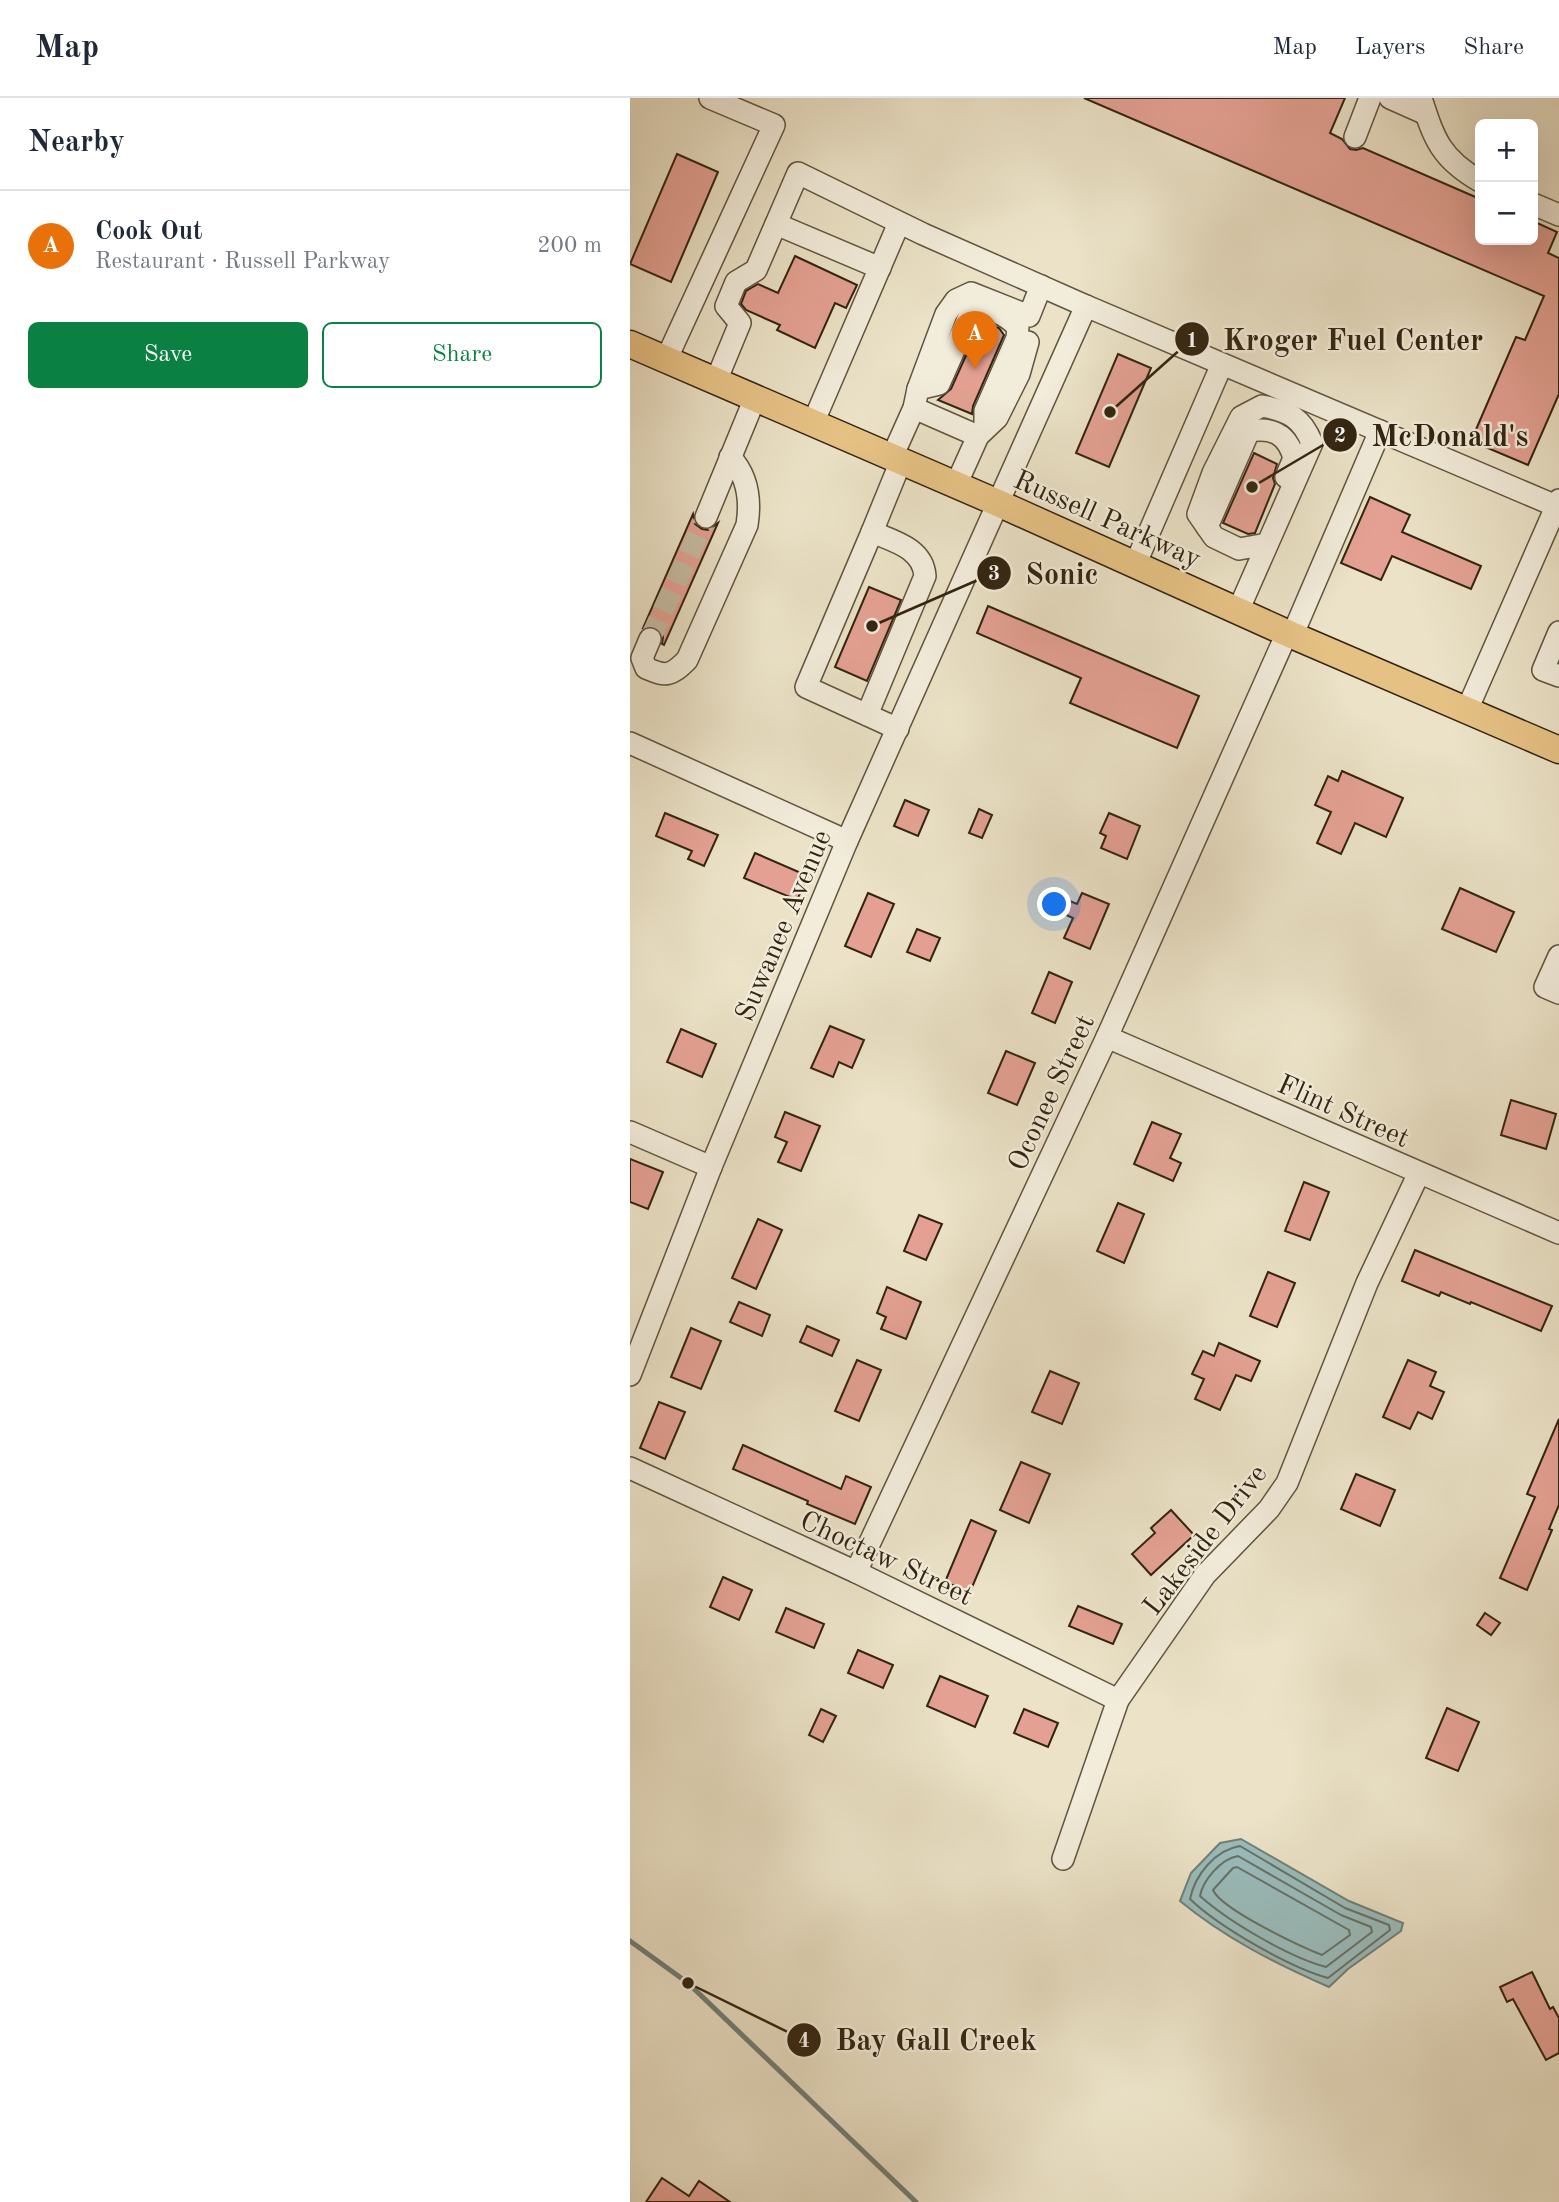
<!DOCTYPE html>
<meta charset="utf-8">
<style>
body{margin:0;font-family:"Old Standard TT",serif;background:#f6f6f7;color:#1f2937}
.controls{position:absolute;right:21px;top:21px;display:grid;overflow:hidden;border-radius:10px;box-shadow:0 7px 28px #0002}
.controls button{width:63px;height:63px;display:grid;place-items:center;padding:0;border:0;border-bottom:2px solid #e0e1e3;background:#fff;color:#1f2937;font:35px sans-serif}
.you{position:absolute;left:425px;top:807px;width:24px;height:24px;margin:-18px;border:5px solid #fff;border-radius:50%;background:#1a73e8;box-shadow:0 0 0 10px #1a73e833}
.badge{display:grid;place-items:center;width:46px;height:46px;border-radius:50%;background:#0b8043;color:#fff;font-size:23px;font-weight:700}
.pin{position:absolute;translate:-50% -58px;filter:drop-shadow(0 2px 4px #0008)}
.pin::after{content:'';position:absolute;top:37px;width:24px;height:21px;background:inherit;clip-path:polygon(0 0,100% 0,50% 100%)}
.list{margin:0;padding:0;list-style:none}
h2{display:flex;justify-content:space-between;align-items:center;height:91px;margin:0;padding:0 28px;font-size:30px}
h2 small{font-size:23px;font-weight:400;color:#747a83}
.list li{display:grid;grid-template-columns:46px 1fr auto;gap:21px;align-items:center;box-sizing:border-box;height:112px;padding:0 28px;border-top:2px solid #e0e1e3}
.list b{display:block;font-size:26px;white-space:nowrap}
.list p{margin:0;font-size:23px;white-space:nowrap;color:#747a83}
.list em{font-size:23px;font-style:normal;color:#747a83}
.actions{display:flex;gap:14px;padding:21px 28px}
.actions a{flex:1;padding:16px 0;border:2px solid #0b8043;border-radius:10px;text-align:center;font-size:24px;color:#0b8043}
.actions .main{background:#0b8043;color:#fff}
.map{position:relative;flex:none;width:929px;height:2104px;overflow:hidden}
header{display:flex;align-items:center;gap:42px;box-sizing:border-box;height:98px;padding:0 35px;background:#fff;border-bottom:2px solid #e0e1e3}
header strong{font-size:33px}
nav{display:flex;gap:38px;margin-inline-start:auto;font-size:24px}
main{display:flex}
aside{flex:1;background:#fff}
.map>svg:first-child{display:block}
.water{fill:#9abcbc;stroke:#707f78;stroke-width:2}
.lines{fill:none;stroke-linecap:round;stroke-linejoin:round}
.shore{stroke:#667066;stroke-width:2}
.stream{stroke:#707f78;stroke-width:5}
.building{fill:#e4a193;stroke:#322411;stroke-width:2}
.minor-tunnel{stroke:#c6bca3;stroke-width:21;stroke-dasharray:21 10;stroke-linecap:butt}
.minor-casing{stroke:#60543e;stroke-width:24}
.major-casing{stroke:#322411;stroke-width:29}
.minor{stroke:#f2ecdb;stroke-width:21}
.major{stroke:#e6c184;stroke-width:26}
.labels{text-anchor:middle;stroke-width:5;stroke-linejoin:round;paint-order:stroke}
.street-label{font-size:28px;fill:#322411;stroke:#f2ecdb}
.leader{fill:none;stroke:#322411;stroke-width:2.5}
.callout-dot{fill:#322411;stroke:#f2ecdb;stroke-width:2.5}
.mark-label{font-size:21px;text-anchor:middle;font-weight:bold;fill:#fff}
.callout-label{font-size:30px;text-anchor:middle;font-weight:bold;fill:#322411;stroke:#f2ecdb;stroke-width:5;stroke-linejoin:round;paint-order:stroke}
</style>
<header>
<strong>Map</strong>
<nav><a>Map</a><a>Layers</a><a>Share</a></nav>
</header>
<main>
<aside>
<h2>Nearby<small></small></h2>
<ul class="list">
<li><span class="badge" style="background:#e8710a">A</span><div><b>Cook Out</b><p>Restaurant · Russell Parkway</p></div><em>200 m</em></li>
</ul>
<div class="actions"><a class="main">Save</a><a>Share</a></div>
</aside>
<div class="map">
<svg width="929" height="2104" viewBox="0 0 929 2104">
<rect width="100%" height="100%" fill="#ebe2c7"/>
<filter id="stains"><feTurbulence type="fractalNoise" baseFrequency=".00286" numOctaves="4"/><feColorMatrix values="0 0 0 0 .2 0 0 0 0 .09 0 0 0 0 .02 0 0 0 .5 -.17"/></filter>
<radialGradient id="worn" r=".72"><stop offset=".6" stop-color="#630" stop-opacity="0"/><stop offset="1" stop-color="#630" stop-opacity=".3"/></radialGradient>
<path class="water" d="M611 1741 719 1803 773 1825 771 1833 718 1871 699 1889C646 1866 595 1840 550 1803L561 1775 590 1745Z"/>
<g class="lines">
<g class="shore">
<path d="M610 1748 715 1810 759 1827 760 1832 698 1880C659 1869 589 1829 560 1801 565 1777 585 1752 610 1748Z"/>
<path d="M608 1758 711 1817 741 1829 742 1834 696 1869C659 1859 599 1824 570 1798 573 1782 591 1761 608 1758Z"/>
<path d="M607 1769 719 1832 720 1837 692 1857C670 1848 592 1812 583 1792L603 1770Z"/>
</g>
<polyline class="stream" points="0,1843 58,1885 286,2104"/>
</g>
<g class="building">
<polygon points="454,0 715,0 700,35 712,41 720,51 726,52 733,50 850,101 850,142 903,142 903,123 927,134 918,155 929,160 929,296 898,367 841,343 886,239 895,242 914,198"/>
<polygon points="47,56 88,74 41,184 0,166"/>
<polygon points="165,158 227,187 216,210 205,205 185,250 147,232 150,227 116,212 111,206 116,193 128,186 148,195"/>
<polygon points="351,224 369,230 374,237 343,308 342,316 308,302 321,291"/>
<polygon points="488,256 521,270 479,369 446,355"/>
<polygon points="624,355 647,366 643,380 645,386 625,435 618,436 593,425"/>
<polygon points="740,399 780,417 772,434 851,468 841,491 762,458 751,482 711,465"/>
<polygon points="63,416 65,426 72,431 78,432 88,425 34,547 32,546 33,539 30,533 24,529 13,530"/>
<polygon points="239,489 271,502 237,583 205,569"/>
<polygon points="358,508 569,598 547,650 440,605 451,580 347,535"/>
<polygon points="712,673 773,700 756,739 725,725 711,756 687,745 701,714 685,707 698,678 708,683"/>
<polygon points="275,702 299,712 288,738 264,728"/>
<polygon points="349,711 362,717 352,740 339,735"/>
<polygon points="35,715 88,737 74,768 58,761 62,753 26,738"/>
<polygon points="479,715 510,728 497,761 471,750 476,738 470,735"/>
<polygon points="125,755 178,778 167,802 114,780"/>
<polygon points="830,790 884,814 866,854 812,831"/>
<polygon points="238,795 264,806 241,859 215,848"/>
<polygon points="452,795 479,806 460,851 434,840 443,820 434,816 440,803 447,806"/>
<polygon points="287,831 310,840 300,863 277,854"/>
<polygon points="419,874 442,884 425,925 402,915"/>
<polygon points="200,928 234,942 222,970 209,964 203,979 181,970"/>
<polygon points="51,931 86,946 72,979 37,964"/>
<polygon points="376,953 405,965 387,1007 358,995"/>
<polygon points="881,1002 926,1016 916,1051 871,1037"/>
<polygon points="155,1014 190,1028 171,1073 148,1064 157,1044 145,1039"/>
<polygon points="522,1024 551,1036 540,1060 551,1065 543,1083 504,1066"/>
<polygon points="0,1061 33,1074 18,1111 0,1104"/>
<polygon points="674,1084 699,1094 680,1142 655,1133"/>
<polygon points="488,1105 514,1116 494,1165 467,1153"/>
<polygon points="289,1117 312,1126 296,1162 274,1153"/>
<polygon points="128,1121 152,1132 126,1191 102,1180"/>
<polygon points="785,1152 922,1208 911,1233 841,1204 840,1206 811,1194 809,1198 772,1183"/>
<polygon points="638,1174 665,1185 647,1229 620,1218"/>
<polygon points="257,1189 291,1204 276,1241 251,1231 256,1219 247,1215"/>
<polygon points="109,1204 140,1217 132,1238 100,1224"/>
<polygon points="177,1228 209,1242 202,1258 170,1244"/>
<polygon points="61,1230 91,1243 71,1291 41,1279"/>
<polygon points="589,1245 630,1263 621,1283 606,1277 590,1312 565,1301 574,1281 562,1276 573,1253 584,1258"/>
<polygon points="227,1262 251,1272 229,1323 205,1313"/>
<polygon points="778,1262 806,1274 800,1288 814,1294 802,1321 788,1314 780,1331 753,1319"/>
<polygon points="420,1273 449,1285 432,1326 402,1314"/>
<polygon points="29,1304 55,1314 35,1361 10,1350"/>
<polygon points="929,1321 929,1407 919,1431 922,1432 897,1492 870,1480 905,1399 897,1396"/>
<polygon points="113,1347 211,1391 216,1378 241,1389 225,1426 177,1406 178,1403 103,1371"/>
<polygon points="391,1364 420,1376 399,1425 370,1412"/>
<polygon points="726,1376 765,1392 750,1428 711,1411"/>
<polygon points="541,1412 564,1437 521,1477 502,1456 525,1435 521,1430"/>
<polygon points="341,1422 366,1433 340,1494 315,1484"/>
<polygon points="93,1479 122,1492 109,1522 80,1509"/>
<polygon points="448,1508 492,1526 483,1546 439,1528"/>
<polygon points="156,1510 194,1526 184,1550 146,1534"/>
<polygon points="855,1515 870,1525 861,1537 847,1527"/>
<polygon points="228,1552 263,1567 253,1590 218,1575"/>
<polygon points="310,1578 358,1598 345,1629 297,1608"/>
<polygon points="817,1610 849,1624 828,1673 796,1660"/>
<polygon points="191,1611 206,1618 193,1644 179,1637"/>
<polygon points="394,1611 428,1625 418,1649 384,1635"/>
<polygon points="902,1874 920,1911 923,1909 929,1920 929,1955 916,1962 883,1901 877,1904 870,1889"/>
<polygon points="32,2080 59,2098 69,2083 100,2104 16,2104"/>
</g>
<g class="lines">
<polyline class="minor-tunnel" points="20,541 76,419"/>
<g class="minor-casing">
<g id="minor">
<polyline points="760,0 796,16"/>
<path d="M791 0C804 41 811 61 850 83"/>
<polyline points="725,39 740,0"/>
<polyline points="903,106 929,117"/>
<polyline points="146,126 250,170"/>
<polyline points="36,262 144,27 80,0"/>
<polyline points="86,283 110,225 96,208 106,184 126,172 168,75 293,136 456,208"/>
<path d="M288 291 309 286 342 212C358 207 376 217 388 229L387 240 355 313V330"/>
<polyline points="284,310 348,338"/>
<polyline points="183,325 269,125"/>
<polyline points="262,359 284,310 288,291 316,216 326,202 341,195 399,218 411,188"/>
<polyline points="326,387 348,338 367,320 389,276 398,244"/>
<polyline points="76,419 125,300"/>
<path d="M577 429 619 333C643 329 657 336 664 360L656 379"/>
<polyline points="242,434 271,363"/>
<polyline points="505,467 592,266"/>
<path d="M608 513 682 345C672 320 659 313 632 308L611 319 583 375 568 416 584 439 609 451 637 446"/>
<polyline points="929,534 913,572 929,578"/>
<polyline points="662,538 750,333"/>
<path d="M20 541 12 560 16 570C36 579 41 578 57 562L117 427C121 402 118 378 100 359"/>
<polyline points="837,612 929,402"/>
<path d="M237 617 295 478C293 450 263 443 242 434L176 589 268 631"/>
<polyline points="0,645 217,743"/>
<polyline points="929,858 915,889 929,895"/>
<polyline points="477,939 929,1135"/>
<polyline points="0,1034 81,1069"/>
<polyline points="0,1277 81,1069 217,743 456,208 926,408"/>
<polyline points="0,1370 226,1474 488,1602"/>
<polyline points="226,1474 477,939 657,535"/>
<polyline points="433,1761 488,1602 575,1477 639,1411 657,1385 737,1185 789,1075"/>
</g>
</g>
<g class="major-casing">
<polyline id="major" points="0,246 368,405 657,535 929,652"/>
</g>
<use href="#minor" class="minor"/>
<use href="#major" class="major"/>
</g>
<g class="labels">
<g class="street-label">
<text transform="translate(478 420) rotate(24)" y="10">Russell Parkway</text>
<text transform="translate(152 827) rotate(-67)" y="10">Suwanee Avenue</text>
<text transform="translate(420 994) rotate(-65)" y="10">Oconee Street</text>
<text transform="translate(714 1012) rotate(24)" y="10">Flint Street</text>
<text transform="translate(574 1441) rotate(-52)" y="10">Lakeside Drive</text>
<text transform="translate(257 1459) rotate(25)" y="10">Choctaw Street</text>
</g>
</g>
<path class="leader" d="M480 314L562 241M622 389L710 337M242 528L364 475M58 1885L174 1942"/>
<g class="callout-dot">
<circle cx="480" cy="314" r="7"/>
<circle cx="622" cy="389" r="7"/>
<circle cx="242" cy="528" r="7"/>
<circle cx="58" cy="1885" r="7"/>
<circle cx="562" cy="241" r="18"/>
<circle cx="710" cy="337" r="18"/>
<circle cx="364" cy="475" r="18"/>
<circle cx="174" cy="1942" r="18"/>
</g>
<g class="mark-label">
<text x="562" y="249">1</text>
<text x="710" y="344">2</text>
<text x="364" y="482">3</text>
<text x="174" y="1949">4</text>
</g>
<g class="callout-label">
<text x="723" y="252">Kroger Fuel Center</text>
<text x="820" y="348">McDonald's</text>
<text x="432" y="486">Sonic</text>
<text x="306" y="1952">Bay Gall Creek</text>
</g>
<rect width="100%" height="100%" filter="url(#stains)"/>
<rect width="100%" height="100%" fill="url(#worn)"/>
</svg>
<div class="controls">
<button>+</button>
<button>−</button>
</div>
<div class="you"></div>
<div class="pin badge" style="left:345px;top:271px;background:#e8710a">A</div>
</div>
</main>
